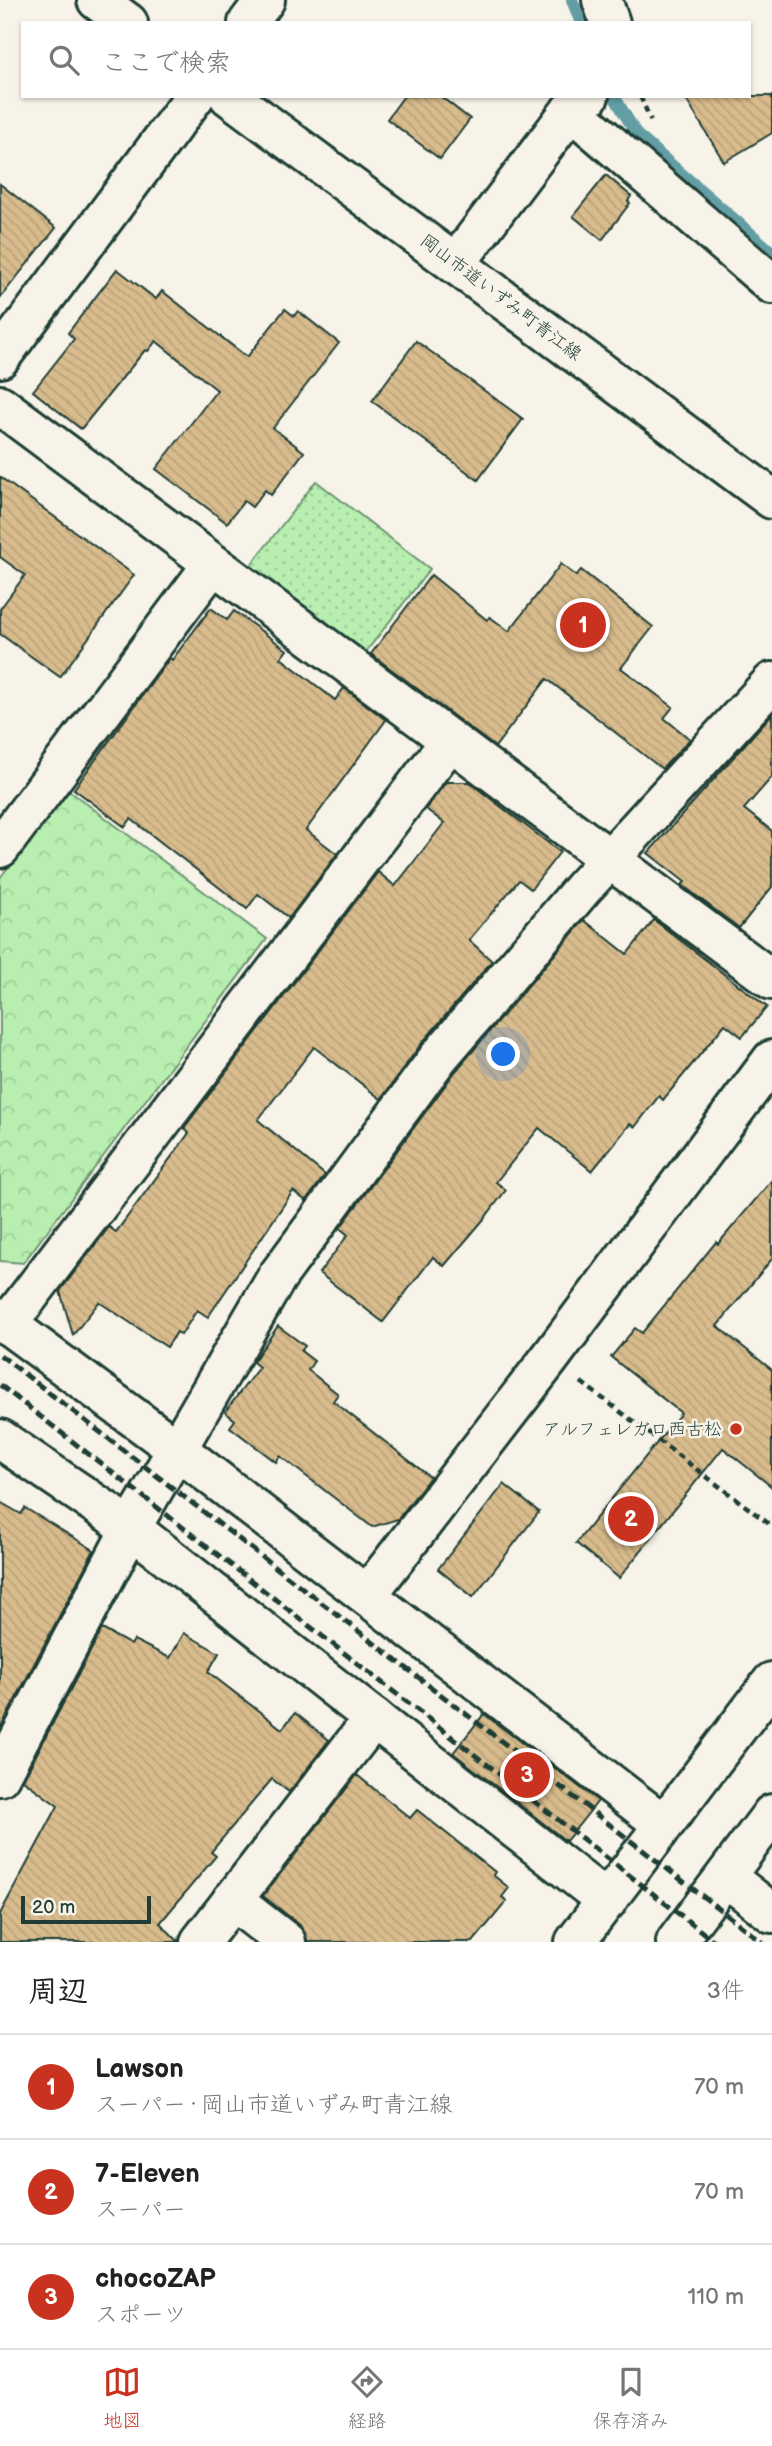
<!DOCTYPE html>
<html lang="ja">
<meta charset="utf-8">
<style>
body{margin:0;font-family:"Balsamiq Sans","Klee One",sans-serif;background:#f6f6f6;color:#222}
.scale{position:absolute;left:21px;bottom:18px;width:130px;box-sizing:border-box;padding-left:7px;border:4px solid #1f3d34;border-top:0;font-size:19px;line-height:24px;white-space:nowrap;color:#1f3d34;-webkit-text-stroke:5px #f7f3e8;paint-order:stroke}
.you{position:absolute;left:504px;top:1055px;width:24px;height:24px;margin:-18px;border:5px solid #fff;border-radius:50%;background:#1a73e8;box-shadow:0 0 0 10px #1a73e833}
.badge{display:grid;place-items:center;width:46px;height:46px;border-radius:50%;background:#c8321e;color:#fff;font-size:23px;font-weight:700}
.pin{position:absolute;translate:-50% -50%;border:4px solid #fff;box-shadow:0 2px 7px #0006}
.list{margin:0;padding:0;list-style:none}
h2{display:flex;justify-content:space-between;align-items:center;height:91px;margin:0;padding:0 28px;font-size:30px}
h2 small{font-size:23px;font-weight:400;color:#767676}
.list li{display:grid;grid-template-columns:46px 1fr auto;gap:21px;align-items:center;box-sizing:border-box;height:105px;padding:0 28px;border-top:2px solid #e0e0e0}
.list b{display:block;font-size:26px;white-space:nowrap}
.list p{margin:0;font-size:23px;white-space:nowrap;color:#767676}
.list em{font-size:23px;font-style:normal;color:#767676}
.icon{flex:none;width:38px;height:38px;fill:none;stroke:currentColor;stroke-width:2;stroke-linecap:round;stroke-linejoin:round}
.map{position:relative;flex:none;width:772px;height:1942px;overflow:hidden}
.search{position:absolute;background:#fff;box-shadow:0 2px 5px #0004;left:21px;right:21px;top:21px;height:77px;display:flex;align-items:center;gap:18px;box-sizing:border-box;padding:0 24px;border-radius:0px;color:#767676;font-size:26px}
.sheet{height:406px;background:#fff}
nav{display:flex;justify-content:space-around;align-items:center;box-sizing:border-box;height:98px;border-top:2px solid #e0e0e0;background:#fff;font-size:19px;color:#767676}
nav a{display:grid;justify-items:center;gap:4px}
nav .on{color:#c8321e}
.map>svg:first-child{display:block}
.grass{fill:url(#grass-dots);stroke:#6c9672;stroke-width:2}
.park{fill:url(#park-crowns);stroke:#6c9672;stroke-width:2}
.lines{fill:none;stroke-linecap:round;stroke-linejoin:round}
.stream{stroke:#639ea5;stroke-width:12}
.building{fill:url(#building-back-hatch);stroke:#1f3d34;stroke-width:2}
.street-casing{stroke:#1f3d34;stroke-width:44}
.secondary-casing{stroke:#1f3d34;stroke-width:44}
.path{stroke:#1f3d34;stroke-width:4.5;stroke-dasharray:7 5;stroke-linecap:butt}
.street{stroke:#f7f3e8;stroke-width:38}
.secondary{stroke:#f7f3e8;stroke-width:38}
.rail{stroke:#1f3d34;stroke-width:5;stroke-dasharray:10 5;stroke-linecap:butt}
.poi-dot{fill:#c8321e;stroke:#f7f3e8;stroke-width:2.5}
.labels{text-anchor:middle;stroke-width:5;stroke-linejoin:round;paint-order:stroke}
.street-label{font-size:18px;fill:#1f3d34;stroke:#f7f3e8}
.poi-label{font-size:18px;fill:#1f3d34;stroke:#f7f3e8;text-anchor:end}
</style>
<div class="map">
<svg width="772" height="1942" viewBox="0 0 772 1942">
<defs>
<pattern id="grass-dots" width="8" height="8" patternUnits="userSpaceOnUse" patternTransform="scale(1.75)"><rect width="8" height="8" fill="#b8eeb0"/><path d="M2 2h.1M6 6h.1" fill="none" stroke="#9ecd98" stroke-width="1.8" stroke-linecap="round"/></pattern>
<pattern id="park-crowns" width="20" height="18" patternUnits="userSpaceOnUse" patternTransform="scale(1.75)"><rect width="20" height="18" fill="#b8eeb0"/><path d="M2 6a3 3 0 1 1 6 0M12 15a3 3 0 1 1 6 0" fill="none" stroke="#9ecd98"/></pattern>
<pattern id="building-back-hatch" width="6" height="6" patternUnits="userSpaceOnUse" patternTransform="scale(1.75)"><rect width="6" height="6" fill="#d9bc8d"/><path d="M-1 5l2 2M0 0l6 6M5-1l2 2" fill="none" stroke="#baa27a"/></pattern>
</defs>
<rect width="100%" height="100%" fill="#f7f3e8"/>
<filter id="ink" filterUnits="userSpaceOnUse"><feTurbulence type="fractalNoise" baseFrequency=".0143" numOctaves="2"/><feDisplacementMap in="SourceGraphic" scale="14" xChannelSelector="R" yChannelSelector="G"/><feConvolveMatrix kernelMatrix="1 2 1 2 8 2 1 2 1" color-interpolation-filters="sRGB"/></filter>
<g filter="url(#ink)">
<polygon class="grass" points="316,481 430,569 362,657 248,569"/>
<polygon class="park" points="67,789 267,939 23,1263 0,1261 0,878"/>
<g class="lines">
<g class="stream">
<polyline points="572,0 581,23"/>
<polyline points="614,96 637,135 772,252"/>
</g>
</g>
<g class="building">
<polygon points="404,96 440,96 470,119 440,159 387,119"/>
<polygon points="684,96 772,96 772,133 724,162"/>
<polygon points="606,175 631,196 628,201 630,203 602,240 573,216"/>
<polygon points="0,184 56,228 0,298"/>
<polygon points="117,269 156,299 162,291 247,357 285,309 294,316 298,311 339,343 273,428 304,452 271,495 265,490 252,507 244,501 227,523 156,469 217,390 156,341 148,351 145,350 81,429 33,391 74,339 68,333"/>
<polygon points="416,341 523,419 478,480 372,401"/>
<polygon points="0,477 134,575 60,677 0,634 0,609 25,575 0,557"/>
<polygon points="561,564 576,576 581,570 653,627 621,668 673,707 664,718 690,739 662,769 547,679 495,747 371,654 431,575 487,620 490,617 509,631"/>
<polygon points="211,608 227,620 234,611 287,650 281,658 335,700 344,688 386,720 306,830 337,854 289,918 258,894 247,909 131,819 125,827 74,789 170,658 172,660"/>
<polygon points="772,714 772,777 744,809 772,831 772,887 739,928 682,885 685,882 648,853"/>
<polygon points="446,782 469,782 560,852 531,889 519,880 469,940 492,961 421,1044 381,1099 314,1047 258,1120 325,1175 306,1201 293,1191 208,1317 197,1310 181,1335 177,1332 167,1347 99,1302 73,1335 60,1291 109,1227 116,1232 189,1133 184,1128 378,872 395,886 444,823 426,809"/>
<polygon points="584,920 627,954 654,920 767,1007 742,1037 725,1024 663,1100 659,1096 635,1127 630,1124 592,1171 539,1128 496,1182 506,1190 484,1219 444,1266 433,1257 383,1322 319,1273 348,1235 340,1228 455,1072"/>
<polygon points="772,1180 772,1259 717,1326 772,1370 772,1487 723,1448 619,1578 576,1543 681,1413 611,1357 635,1328 642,1333 716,1242 718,1244"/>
<polygon points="278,1326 305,1346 301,1351 314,1361 308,1370 338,1394 333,1401 430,1477 398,1519 372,1527 280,1456 276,1462 230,1427 235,1420 225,1412 259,1367 253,1362"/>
<polygon points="504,1484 539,1512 473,1597 438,1569"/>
<polygon points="0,1502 21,1514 25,1508 94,1550 0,1729"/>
<polygon points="102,1629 131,1645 134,1640 170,1658 184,1633 219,1653 208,1672 282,1729 295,1713 329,1740 289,1792 272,1779 211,1852 216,1856 160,1923 179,1942 0,1942 0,1914 58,1806 23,1780"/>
<polygon points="484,1714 598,1801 566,1841 453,1753"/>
<polygon points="357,1775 410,1818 417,1810 495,1872 493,1875 509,1888 502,1897 507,1901 473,1942 307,1942 300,1925 263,1896"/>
</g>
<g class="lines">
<g class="street-casing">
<g id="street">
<polyline points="602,0 610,23"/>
<polyline points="248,23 265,0"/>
<polyline points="589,96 571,110 772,284"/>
<polyline points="456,263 571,110"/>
<polyline points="0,358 195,96"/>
<polyline points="0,405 772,980"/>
<polyline points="0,848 213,564"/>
<polyline points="0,1319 178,1450 663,1824"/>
<polyline points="7,1325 450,741"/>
<polyline points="0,1439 131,1528 607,1901"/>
<polyline points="367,1595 550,1358 772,1060"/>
<polyline points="0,1776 131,1528 277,1277 438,1058 583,888 772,682"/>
<polyline points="726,1877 772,1913"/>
<polyline points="232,1900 286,1942"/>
<polyline points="200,1942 374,1718"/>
</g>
</g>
<g class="secondary-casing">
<g id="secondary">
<polyline points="97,0 128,23"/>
<polyline points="229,96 772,499"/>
<polyline points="575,1942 772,1682"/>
<polyline points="676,1942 772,1814"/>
</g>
</g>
<g class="path">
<polyline points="640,96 651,121"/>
<polyline points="581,1382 772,1526"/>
</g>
<use href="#street" class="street"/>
<use href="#secondary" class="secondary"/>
<g class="rail">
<polyline points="0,1355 762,1942"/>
<polyline points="0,1385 715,1942"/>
</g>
</g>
</g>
<circle class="poi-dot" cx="736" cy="1429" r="7"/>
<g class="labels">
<g class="street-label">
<text transform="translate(501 297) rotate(37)" y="6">岡山市道いずみ町青江線</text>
</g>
<g class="poi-label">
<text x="722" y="1435">アルフェレガロ西古松</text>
</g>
</g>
</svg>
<div class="scale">20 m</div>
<div class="you"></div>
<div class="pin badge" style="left:583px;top:625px">1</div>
<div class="pin badge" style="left:631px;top:1519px">2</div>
<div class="pin badge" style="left:527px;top:1775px">3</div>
<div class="search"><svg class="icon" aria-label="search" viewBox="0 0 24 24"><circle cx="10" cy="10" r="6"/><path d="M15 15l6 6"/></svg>ここで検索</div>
</div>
<section class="sheet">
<h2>周辺<small>3件</small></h2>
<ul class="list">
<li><span class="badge">1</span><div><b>Lawson</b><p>スーパー · 岡山市道いずみ町青江線</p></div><em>70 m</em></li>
<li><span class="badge">2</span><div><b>7-Eleven</b><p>スーパー</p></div><em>70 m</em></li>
<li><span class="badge">3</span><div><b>chocoZAP</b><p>スポーツ</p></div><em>110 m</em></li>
</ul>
</section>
<nav>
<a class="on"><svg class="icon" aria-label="map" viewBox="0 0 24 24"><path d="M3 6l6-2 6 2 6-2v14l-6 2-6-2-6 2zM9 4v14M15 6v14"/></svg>地図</a>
<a><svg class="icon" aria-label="directions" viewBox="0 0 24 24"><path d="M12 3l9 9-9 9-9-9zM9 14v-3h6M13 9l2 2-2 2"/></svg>経路</a>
<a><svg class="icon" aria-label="saved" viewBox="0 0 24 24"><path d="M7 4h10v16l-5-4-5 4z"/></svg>保存済み</a>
</nav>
